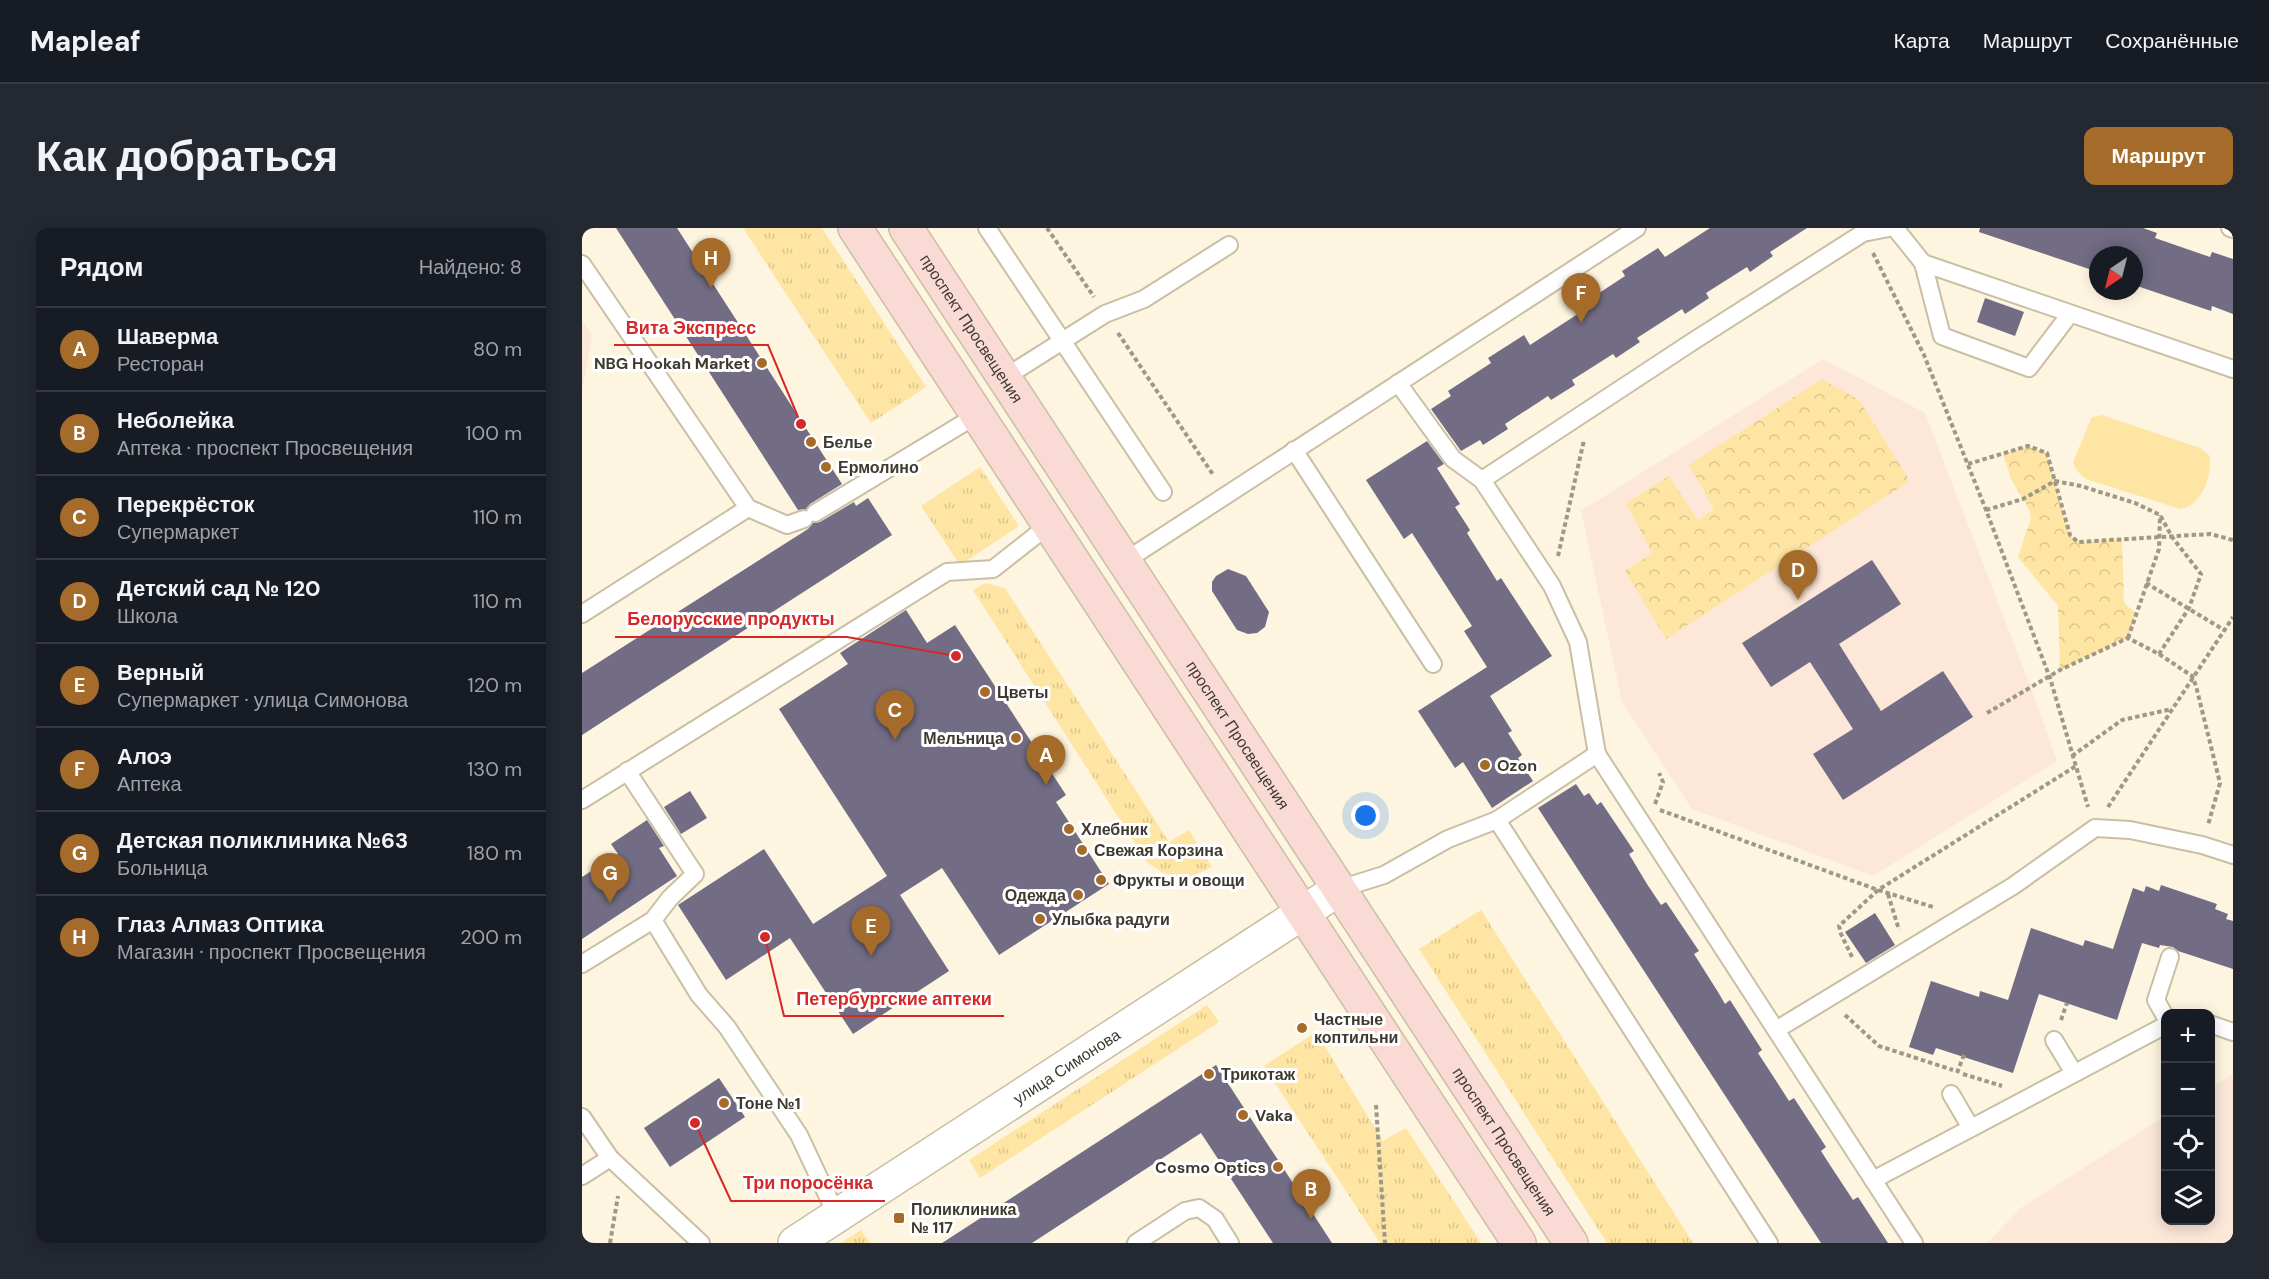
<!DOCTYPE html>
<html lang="ru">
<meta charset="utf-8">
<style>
body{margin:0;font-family:"DM Sans",sans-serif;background:#242831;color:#f1f3f6}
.controls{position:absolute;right:18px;bottom:18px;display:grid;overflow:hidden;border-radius:12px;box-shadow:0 3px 15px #0003}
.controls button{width:54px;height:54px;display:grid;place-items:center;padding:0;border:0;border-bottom:2px solid #363941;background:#171b24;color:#f1f3f6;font:30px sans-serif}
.compass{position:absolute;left:1507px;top:18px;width:54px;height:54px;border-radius:50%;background:#171b24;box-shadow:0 3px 15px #0003;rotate:215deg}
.you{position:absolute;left:784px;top:588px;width:21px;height:21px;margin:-15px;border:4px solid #fff;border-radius:50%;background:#1a73e8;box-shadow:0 0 0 9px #1a73e833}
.badge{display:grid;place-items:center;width:39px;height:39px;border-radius:50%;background:#a56b2a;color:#fff;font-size:20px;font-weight:700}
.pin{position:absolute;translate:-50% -50px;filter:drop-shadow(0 2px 3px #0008)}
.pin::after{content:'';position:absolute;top:32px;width:21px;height:18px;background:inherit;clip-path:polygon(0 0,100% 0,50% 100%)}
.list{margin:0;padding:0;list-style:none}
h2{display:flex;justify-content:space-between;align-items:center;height:78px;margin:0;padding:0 24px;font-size:26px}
h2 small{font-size:20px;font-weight:400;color:#9ea1a6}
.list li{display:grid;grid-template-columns:39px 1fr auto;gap:18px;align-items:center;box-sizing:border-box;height:84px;padding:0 24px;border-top:2px solid #363941}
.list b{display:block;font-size:22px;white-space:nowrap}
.list p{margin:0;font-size:20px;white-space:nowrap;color:#9ea1a6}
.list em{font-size:20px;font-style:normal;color:#9ea1a6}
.icon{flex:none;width:33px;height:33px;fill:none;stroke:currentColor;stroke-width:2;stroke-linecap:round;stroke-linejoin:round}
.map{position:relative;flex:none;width:1651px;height:1015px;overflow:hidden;border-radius:12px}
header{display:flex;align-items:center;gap:36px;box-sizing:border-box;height:84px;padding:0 30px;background:#171b24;border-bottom:2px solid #363941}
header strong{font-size:28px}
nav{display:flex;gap:33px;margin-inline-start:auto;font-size:21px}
.intro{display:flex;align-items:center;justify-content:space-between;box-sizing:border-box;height:144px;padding:0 36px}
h1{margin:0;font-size:42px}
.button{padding:15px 27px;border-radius:12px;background:#a56b2a;color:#fff;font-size:21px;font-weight:700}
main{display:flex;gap:36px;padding:0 36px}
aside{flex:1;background:#171b24;border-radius:12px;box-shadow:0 3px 15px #0003}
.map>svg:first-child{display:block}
.education{fill:#fce7d9}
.grass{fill:url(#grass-tufts)}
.park{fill:url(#park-crowns)}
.garden{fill:#fee5a3}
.building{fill:#726d85}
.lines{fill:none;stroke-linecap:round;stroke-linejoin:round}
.service-casing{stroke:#cabfa5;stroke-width:20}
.minor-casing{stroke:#cabfa5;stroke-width:36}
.secondary-casing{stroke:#cabfa5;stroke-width:36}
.path{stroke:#9e9888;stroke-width:4;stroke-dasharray:4.5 3;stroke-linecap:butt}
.service{stroke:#fff;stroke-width:16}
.minor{stroke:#fff;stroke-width:33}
.secondary{stroke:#fadad5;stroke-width:33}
.poi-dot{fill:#a56b2a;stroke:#fff;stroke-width:2}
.labels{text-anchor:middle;stroke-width:6;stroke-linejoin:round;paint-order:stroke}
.street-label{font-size:16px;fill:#3e3a2f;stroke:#fff}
.poi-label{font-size:16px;font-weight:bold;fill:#3e3a2f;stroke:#fff;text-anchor:start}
.leader{fill:none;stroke:#d62828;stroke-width:2}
.callout-dot{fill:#d62828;stroke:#fff;stroke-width:2}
.callout-label{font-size:18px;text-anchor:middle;font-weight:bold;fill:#d62828;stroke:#fff;stroke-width:6;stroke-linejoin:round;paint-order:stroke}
</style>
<header>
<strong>Mapleaf</strong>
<nav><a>Карта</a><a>Маршрут</a><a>Сохранённые</a></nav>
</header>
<div class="intro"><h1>Как добраться</h1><a class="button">Маршрут</a></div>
<main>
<aside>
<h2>Рядом<small>Найдено: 8</small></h2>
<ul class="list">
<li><span class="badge">A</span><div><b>Шаверма</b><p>Ресторан</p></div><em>80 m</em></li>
<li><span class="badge">B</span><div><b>Неболейка</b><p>Аптека · проспект Просвещения</p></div><em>100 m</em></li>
<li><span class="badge">C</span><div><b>Перекрёсток</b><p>Супермаркет</p></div><em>110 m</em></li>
<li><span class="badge">D</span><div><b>Детский сад № 120</b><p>Школа</p></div><em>110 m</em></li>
<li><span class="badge">E</span><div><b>Верный</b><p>Супермаркет · улица Симонова</p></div><em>120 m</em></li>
<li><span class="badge">F</span><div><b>Алоэ</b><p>Аптека</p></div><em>130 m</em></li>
<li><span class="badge">G</span><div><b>Детская поликлиника №63</b><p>Больница</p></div><em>180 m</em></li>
<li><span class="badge">H</span><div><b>Глаз Алмаз Оптика</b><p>Магазин · проспект Просвещения</p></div><em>200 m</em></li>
</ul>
</aside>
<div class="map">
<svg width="1651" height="1015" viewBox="0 0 1651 1015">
<defs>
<pattern id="grass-tufts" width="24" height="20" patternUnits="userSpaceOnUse" patternTransform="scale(1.5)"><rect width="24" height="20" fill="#fee5a3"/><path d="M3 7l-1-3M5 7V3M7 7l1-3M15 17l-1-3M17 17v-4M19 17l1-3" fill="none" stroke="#dbc58d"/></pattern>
<pattern id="park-crowns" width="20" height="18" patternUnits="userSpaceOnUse" patternTransform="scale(1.5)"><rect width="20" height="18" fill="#fee5a3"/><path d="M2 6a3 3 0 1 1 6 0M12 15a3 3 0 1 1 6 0" fill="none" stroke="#dbc58d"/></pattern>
</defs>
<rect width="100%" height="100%" fill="#fdf5df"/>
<g class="education">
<polygon points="0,92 10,108 0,163"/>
<polygon points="1241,131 1343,185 1449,460 1475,533 1291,648 1110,581 1040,474 999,283"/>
<polygon points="1651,846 1651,1015 1405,1015 1439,980 1583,888 1584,992 1628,992 1629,860"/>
</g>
<g class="grass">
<polygon points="161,0 240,0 344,159 289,195"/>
<polygon points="398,239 437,298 378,337 339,278"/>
<path d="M403 355 423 360 587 614 607 602 630 639C602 654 590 653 565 634L391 362Z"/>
<polygon points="899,682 1111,1015 1025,1015 837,721"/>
<polygon points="625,777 637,794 398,950 387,932"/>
<polygon points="734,804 801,913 824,900 899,1015 798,1015 682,838"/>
<polygon points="279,1002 288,1015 259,1015"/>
</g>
<g class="park">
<polygon points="1240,151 1277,172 1328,253 1084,411 1043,343 1070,325 1044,275 1087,248 1116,292 1132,281 1107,237"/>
<polygon points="1446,218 1465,225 1488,307 1497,314 1540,311 1542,375 1554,385 1546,410 1478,442 1476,378 1436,329 1449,290 1447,281 1429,251 1421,226"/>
</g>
<path class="garden" d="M1520 187 1618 220 1628 228C1629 249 1621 277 1598 281L1504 251 1495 243 1491 234 1510 189Z"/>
<g class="building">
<polygon points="34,0 95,0 260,256 228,276 224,281 216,282"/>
<polygon points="1128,0 1225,0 1188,24 1191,28 1168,44 1165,39 1124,65 1127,70 1103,86 1100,81 1055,110 1058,114 1034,130 1031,126 990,152 993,157 969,172 966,168 923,196 926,201 901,217 898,212 879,223 849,181 869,168 866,163 909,135 906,130 942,107 948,117 1002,82 999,77 1043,48 1040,43 1076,20 1083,29"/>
<polygon points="1398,0 1561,0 1575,5 1573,10 1628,29 1630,24 1651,31 1651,86 1630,78 1629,83 1552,57 1552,27 1516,27 1516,44 1397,4"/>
<polygon points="1403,70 1442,84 1433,108 1395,94"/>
<polygon points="845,213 862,236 855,240 878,276 873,279 888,302 885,305 915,353 919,350 970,428 908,468 930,503 926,505 940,527 936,530 951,553 910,580 881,534 873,540 836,483 905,439 882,403 890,398 830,305 822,311 784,252"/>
<polygon points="286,270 310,307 0,507 0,445 226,301 231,295 238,294 272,274 274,278"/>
<polygon points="1290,332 1319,376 1257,416 1299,483 1361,443 1391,489 1261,572 1231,526 1271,501 1228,434 1189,459 1160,415"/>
<polygon points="646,341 664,348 687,384 683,399 675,405 666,406 655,402 630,363 630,354 634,348"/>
<polygon points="324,382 345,415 373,397 484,567 474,574 527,656 417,727 360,640 318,667 367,743 271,806 208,710 144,752 96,677 182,621 231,696 305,648 197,481 266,436 258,425"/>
<polygon points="994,556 1002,568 1007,565 1015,577 1019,574 1052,623 1047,626 1065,656 1079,677 1084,674 1117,723 1112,726 1136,764 1143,776 1148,772 1180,822 1176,825 1191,848 1207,873 1212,870 1244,919 1239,923 1246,934 1271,972 1276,969 1306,1015 1239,1015 956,580"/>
<polygon points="108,563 125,590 99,606 82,579"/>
<polygon points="65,592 82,618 77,620 95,648 0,711 0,649 36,626 29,616"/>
<polygon points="1579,657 1635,676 1633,681 1646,686 1644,691 1651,693 1651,741 1596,723 1591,719 1578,717 1577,720 1560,715 1535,792 1457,766 1431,845 1354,820 1351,827 1327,819 1349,753 1397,769 1398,763 1426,772 1449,700 1501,718 1503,712 1531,721 1551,660 1562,664 1564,658 1577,663"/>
<polygon points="1293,685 1313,717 1284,735 1263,704"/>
<polygon points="634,837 750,1015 691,1015 619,905 450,1015 360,1015"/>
<polygon points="137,850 163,889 88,939 62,900"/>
</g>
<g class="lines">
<g class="service-casing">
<g id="service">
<polyline points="405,0 581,264"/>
<polyline points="1313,0 1341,35 1651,141"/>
<polyline points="1648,0 1651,1"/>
<polyline points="1341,35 1360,108 1447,140 1488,86"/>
<polyline points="0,36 166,280 205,297 222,291"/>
<polyline points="422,150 523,86 562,71 647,17"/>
<polyline points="816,155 871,231 900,252 970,358 996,414 1015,526 1332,1015"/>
<polyline points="712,222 851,436"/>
<polyline points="900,252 1113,112 1281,5 1307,0"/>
<polyline points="233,285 395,187"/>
<polyline points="543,333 1055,0"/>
<polyline points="0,386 166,280"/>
<polyline points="0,572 365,344 411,341 467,297"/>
<polyline points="915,592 1187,1015"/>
<polyline points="757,661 802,647 866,611 915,592 1015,526"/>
<polyline points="71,692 117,767 145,799 217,907 255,988"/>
<polyline points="0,736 71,692 88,670 113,646 45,543"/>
<polyline points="1584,790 1574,772 1588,729"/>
<polyline points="1628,796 1651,804"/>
<polyline points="1194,802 1431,658 1513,600 1548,602 1620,617 1651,627"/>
<polyline points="1472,812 1492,845"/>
<polyline points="1369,866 1389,900"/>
<polyline points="0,889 28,930 119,1015"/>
<polyline points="0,948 28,930"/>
<polyline points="1291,952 1584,797"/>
<polyline points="554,1015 603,983 617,980 633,991 648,1015"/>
</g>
</g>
<g class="minor-casing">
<g id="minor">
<path id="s1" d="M213 1015 757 661"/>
</g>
</g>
<g class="secondary-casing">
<g id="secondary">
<polyline points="273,0 937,1015"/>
<path id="s2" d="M324 0 989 1015"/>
</g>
</g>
<g class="path">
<polyline points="465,0 512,69"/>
<polyline points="1291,25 1342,127 1404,282 1468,450 1506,579"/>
<polyline points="536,105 632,248"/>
<polyline points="1386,236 1446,218 1465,225 1488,307 1496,314 1628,306 1651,312"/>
<polyline points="1404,282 1441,271 1473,253 1499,258 1553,275 1578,287 1590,309 1619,346 1607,380 1577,426"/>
<polyline points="976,328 1002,212"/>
<polyline points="1564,355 1642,402"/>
<polyline points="1546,410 1577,321 1578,287"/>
<polyline points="1405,485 1478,442 1546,410 1577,426 1610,448 1614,458 1638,555 1626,597"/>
<polyline points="1490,528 1540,492 1590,481"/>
<polyline points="1073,576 1081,554 1077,545"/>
<polyline points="1526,579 1651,389"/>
<polyline points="1078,582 1296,662 1351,679"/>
<polyline points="1306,666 1317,702"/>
<polyline points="1270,729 1259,706 1257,698 1296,662 1494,538"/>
<polyline points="1263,787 1297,818 1371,842"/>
<polyline points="1479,792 1485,775"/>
<polyline points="1375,845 1383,824"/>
<polyline points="1381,846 1420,858"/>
<polyline points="794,877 803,1015"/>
<polyline points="28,1015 36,968"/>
</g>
<use href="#service" class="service"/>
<use href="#minor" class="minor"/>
<use href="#secondary" class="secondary"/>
</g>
<g class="poi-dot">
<circle cx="180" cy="135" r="6"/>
<circle cx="229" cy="214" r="6"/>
<circle cx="244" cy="239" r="6"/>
<circle cx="403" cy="464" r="6"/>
<circle cx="434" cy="510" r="6"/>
<circle cx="903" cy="537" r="6"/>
<circle cx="487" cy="601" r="6"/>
<circle cx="500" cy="622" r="6"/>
<circle cx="519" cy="652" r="6"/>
<circle cx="496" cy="667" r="6"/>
<circle cx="458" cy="691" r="6"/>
<circle cx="720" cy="800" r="6"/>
<circle cx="627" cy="846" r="6"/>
<circle cx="142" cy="875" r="6"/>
<circle cx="661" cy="887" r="6"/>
<circle cx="696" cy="939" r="6"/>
<rect x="311" y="984" width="12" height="12" rx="3"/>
</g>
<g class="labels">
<g class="street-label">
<text dy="6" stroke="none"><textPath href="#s2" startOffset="120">проспект Просвещения</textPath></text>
<text dy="6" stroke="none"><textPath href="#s2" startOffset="606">проспект Просвещения</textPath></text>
<text dy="6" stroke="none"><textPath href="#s1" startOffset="324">улица Симонова</textPath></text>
<text dy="6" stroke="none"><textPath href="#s2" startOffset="1092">проспект Просвещения</textPath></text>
</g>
<g class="poi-label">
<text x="168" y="141" text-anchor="end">NBG Hookah Market</text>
<text x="241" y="220">Белье</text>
<text x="256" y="245">Ермолино</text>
<text x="415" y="470">Цветы</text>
<text x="422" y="516" text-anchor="end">Мельница</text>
<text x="915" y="543">Ozon</text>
<text x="499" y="607">Хлебник</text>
<text x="512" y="628">Свежая Корзина</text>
<text x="531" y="658">Фрукты и овощи</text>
<text x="484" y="673" text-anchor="end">Одежда</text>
<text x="470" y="697">Улыбка радуги</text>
<text x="732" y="797">Частные<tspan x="732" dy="18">коптильни</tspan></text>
<text x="639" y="852">Трикотаж</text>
<text x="154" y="881">Тоне №1</text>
<text x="673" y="893">Vaka</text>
<text x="684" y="945" text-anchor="end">Cosmo Optics</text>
<text x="329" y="987">Поликлиника<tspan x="329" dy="18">№ 117</tspan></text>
</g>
</g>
<path class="leader" d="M219 196L186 117H32M374 428L265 409H33M183 709L202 788H422M113 895L149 973H303"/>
<g class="callout-dot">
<circle cx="219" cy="196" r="6"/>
<circle cx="374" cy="428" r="6"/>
<circle cx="183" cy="709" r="6"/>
<circle cx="113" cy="895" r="6"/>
</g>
<g class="callout-label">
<text x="109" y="106">Вита Экспресс</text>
<text x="149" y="397">Белорусские продукты</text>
<text x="312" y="777">Петербургские аптеки</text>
<text x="226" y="961">Три поросёнка</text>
</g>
</svg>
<div class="controls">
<button>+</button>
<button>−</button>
<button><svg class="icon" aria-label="locate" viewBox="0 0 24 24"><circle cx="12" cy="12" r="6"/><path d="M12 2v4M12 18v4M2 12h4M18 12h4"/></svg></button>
<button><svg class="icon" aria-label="layers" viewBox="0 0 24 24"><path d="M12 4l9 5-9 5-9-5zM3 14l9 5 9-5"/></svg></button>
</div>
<svg class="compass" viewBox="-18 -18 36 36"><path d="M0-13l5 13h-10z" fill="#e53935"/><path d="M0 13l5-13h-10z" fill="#9ea1a6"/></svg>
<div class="you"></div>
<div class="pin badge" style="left:464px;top:557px">A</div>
<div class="pin badge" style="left:729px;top:991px">B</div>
<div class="pin badge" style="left:313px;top:512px">C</div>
<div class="pin badge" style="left:1216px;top:372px">D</div>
<div class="pin badge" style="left:289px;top:728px">E</div>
<div class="pin badge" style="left:999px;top:95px">F</div>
<div class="pin badge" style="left:28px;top:675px">G</div>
<div class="pin badge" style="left:129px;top:60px">H</div>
</div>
</main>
